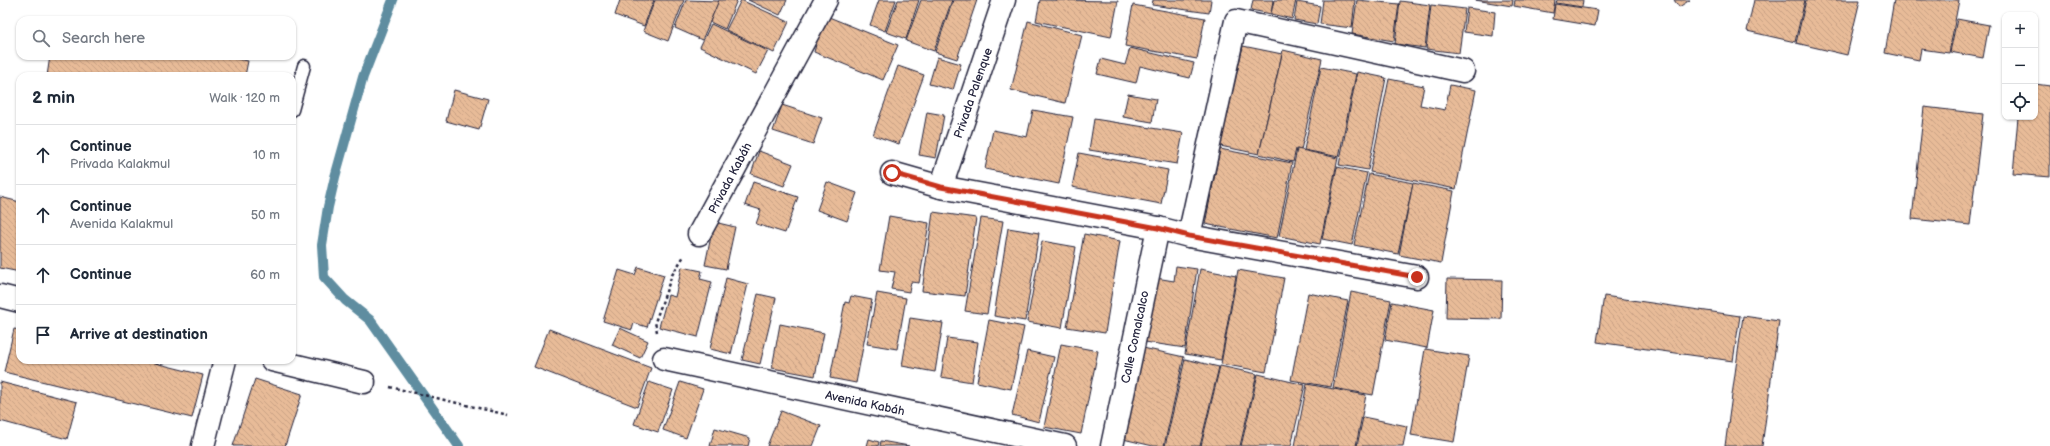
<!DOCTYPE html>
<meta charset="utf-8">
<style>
body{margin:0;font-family:"Balsamiq Sans",sans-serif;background:#f2f2f3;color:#1f2937}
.controls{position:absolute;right:12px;top:12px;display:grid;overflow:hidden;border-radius:8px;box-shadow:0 1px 3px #0004}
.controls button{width:36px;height:36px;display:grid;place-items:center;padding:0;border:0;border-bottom:1px solid #e0e1e3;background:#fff;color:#1f2937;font:20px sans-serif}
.stop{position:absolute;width:12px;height:12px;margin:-9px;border:3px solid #c8321e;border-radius:50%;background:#fff}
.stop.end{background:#c8321e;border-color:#fff;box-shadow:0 1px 4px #0008}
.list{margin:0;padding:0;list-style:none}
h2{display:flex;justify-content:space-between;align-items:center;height:52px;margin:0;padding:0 16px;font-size:17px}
h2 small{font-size:13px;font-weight:400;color:#747a83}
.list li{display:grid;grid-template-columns:26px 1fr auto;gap:12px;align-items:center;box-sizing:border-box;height:60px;padding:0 16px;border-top:1px solid #e0e1e3}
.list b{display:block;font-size:15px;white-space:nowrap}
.list p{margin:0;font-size:13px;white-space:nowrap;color:#747a83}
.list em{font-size:13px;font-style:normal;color:#747a83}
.icon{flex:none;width:22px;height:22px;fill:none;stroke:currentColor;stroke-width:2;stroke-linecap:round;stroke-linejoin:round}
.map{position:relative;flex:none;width:2050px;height:446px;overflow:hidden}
.search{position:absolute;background:#fff;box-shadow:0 1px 3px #0004;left:16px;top:16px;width:280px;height:44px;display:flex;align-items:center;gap:10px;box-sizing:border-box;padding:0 14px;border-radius:12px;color:#747a83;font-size:15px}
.panel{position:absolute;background:#fff;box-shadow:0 1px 3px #0004;left:16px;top:72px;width:280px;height:292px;border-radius:12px}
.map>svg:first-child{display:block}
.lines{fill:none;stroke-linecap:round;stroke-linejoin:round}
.stream{stroke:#5e8da0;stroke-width:10}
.building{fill:url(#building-back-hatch);stroke:#22223b}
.service-casing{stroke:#22223b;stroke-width:15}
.minor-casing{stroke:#22223b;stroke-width:25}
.path{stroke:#22223b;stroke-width:2.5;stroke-dasharray:3 3;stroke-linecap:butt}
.service{stroke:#fff;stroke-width:12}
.minor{stroke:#fff;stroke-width:22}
.route{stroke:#c8321e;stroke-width:5}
.labels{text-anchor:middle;stroke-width:4;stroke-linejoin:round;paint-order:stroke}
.street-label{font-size:12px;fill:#22223b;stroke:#fff}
</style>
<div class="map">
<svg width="2050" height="446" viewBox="0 0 2050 446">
<defs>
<pattern id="building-back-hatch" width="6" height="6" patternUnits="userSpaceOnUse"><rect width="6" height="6" fill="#e8bb98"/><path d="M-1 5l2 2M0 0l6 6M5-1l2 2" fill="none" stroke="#c7a084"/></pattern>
</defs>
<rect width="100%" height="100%" fill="#fff"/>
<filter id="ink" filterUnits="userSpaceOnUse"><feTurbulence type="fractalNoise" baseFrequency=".025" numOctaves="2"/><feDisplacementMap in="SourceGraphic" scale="8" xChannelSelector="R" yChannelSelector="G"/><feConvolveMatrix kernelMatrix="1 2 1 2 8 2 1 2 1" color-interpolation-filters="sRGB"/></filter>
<g filter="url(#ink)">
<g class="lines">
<polyline class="stream" points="393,0 363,77 335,177 328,207 322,245 324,277 345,300 370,320 459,446"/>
</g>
<g class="building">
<polygon points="620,0 654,0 644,26 615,15"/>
<polygon points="655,0 684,0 668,41 643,31"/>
<polygon points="686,0 719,1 702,40 675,28"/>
<polygon points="719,0 737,0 725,29 710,22"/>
<polygon points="741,0 789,22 774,53 726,30"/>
<polygon points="748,0 787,0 780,15"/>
<polygon points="879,0 896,0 885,31 870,25"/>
<polygon points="898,0 919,0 906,39 886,32"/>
<polygon points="921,0 952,0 934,51 906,41"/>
<polygon points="953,0 977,0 957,59 935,52"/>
<polygon points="1040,0 1118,1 1111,37 1036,21"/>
<polygon points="1153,0 1211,0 1209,13 1152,5"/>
<polygon points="1253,0 1273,0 1271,14 1251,10"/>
<polygon points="1274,0 1296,0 1292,19 1271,14"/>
<polygon points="1323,0 1355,0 1352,28 1320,24"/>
<polygon points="1357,0 1399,4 1394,41 1352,34"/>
<polygon points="1475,0 1513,0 1512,6"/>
<polygon points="1515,0 1555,0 1553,13 1514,6"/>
<polygon points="1557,0 1583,0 1582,7 1556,3"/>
<polygon points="1674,0 1690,0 1679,7"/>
<polygon points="1754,0 1805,0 1795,42 1747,31"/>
<polygon points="1806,0 1860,0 1847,55 1796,43"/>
<polygon points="1894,0 1959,0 1949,53 1921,49 1919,60 1885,53"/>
<polygon points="1400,1 1430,5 1425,48 1395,44"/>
<polygon points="1297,2 1320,6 1317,24 1294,20"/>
<polygon points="1555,4 1598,10 1595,26 1553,19"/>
<polygon points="1133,5 1205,18 1197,59 1125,46"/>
<polygon points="1431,5 1465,9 1459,53 1426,49"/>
<polygon points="1467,8 1495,12 1493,36 1464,32"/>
<polygon points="824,15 898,45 883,80 814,52"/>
<polygon points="1957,19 1989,25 1983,58 1950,52"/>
<polygon points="1028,21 1082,35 1065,103 1011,90"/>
<polygon points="711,24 768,51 756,74 700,47"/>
<polygon points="1243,46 1282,54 1259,154 1220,146"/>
<polygon points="1130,48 1194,63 1190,78 1140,66 1136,83 1097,74 1101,59 1125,65"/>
<polygon points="1283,50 1322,59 1301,150 1296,149 1293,162 1259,154"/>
<polygon points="50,56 221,56 248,61 245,76 47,76"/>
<polygon points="937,57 961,64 953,90 929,84"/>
<polygon points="898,66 924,75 899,144 873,135"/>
<polygon points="1321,67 1356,74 1339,157 1304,150"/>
<polygon points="1357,72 1386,78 1368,170 1339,165"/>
<polygon points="1389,79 1424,86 1420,105 1445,110 1450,85 1476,90 1456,189 1370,172"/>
<polygon points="2035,84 2050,86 2050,177 2013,174 2018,117 2035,117"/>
<polygon points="454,90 488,99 479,130 446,121"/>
<polygon points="1128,94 1156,99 1152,122 1123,117"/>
<polygon points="782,105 822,118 813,144 773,131"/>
<polygon points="1924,107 1983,114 1970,225 1912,219"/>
<polygon points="1033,110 1073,117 1059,184 985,169 993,130 1027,137"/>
<polygon points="927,112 944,115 936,158 919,155"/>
<polygon points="1094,119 1183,133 1177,164 1089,150"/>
<polygon points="1220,149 1292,163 1277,238 1205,224"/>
<polygon points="1297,149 1338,158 1320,244 1279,236"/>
<polygon points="759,151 793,164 784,186 751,174"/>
<polygon points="1079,153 1168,170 1161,204 1072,187"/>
<polygon points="1337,167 1367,173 1352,245 1322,239"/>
<polygon points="1369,174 1413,183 1398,254 1354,245"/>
<polygon points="753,182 798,197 785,233 756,224 761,210 745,205"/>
<polygon points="827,182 857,193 847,221 817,210"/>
<polygon points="1413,183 1454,191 1441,263 1399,255"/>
<polygon points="0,197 20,202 20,272 0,268"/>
<polygon points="933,212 976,218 965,296 922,291"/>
<polygon points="889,216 929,223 919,283 911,282 909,292 891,289 895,272 880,270"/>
<polygon points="981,218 1003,221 987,314 965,311"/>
<polygon points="714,222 735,227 726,269 705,265"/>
<polygon points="1008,228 1039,233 1025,321 994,316"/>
<polygon points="1084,234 1120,241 1105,333 1067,327"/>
<polygon points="1042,241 1076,247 1062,328 1027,322"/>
<polygon points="1176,266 1197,269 1185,348 1145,342 1156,278 1174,281"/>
<polygon points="638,267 664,275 647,327 634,323 632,330 603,321 619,270 635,275"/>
<polygon points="682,267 702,271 700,279 712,282 698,337 659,327 668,295 675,297"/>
<polygon points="1200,269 1236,276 1221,360 1185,354"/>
<polygon points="1238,270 1284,278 1266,372 1221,364"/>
<polygon points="726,278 748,284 731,354 710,349"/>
<polygon points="1447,279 1502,280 1501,319 1446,318"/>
<polygon points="1351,292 1391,300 1373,395 1333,388"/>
<polygon points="877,293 906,298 897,349 867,344"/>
<polygon points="1308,293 1348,301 1331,387 1291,380"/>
<polygon points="758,294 776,298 760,364 742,360"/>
<polygon points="851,296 872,300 856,383 830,378 845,302 849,303"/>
<polygon points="1604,296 1740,316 1733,361 1597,342"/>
<polygon points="1392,302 1434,310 1427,348 1385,340"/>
<polygon points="1743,316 1779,321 1762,446 1725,446"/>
<polygon points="910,318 943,323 935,372 902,366"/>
<polygon points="989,320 1024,327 1011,389 977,382"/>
<polygon points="780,324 824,333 815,376 772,368"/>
<polygon points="620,328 648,341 640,358 612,345"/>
<polygon points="14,329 20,330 20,360 143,360 203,375 192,418 4,372"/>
<polygon points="549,329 651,368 637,407 534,367"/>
<polygon points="947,338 978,342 972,382 941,377"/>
<polygon points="1061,344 1098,351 1081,434 1044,427"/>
<polygon points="1143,348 1184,357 1164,446 1153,446 1123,439"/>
<polygon points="1425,349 1469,356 1454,442 1411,435"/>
<polygon points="1027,351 1054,357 1039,422 1012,415"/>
<polygon points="1185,359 1219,367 1200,446 1165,446"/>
<polygon points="1220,366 1257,374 1240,446 1201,446"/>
<polygon points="1258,374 1305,385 1291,446 1241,446"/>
<polygon points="255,379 302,394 285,446 233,446"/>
<polygon points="0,382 77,402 67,439 0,421"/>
<polygon points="649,382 673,390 658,432 634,424"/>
<polygon points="680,382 703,389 686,438 663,430"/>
<polygon points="1307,384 1366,395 1356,446 1295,446"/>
<polygon points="781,411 821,426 813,446 767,446"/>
<polygon points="1363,417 1407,426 1403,446 1357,446"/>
<polygon points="715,428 750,438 748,446 710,446"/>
<polygon points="869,439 879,442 878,446 867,446"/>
<polygon points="881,441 909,446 880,446"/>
</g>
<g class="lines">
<g class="service-casing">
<polyline id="service" points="292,110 304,66"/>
</g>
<g class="minor-casing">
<g id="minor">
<polyline points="892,173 941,187 1158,228 1189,236 1417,277"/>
<polyline points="941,187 1004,0"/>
<polyline points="699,234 826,0"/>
<polyline points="1189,236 1236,21 1463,71"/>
<polyline points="0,296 20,301"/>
<polyline points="664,359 1065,446"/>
<polyline points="272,360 364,382"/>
<polyline points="203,446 225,360"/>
<polyline points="1112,446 1158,228"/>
</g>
</g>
<g class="path">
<polyline points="657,332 655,322 672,275 684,256"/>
<polyline points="390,387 508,415"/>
</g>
<use href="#service" class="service"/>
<use href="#minor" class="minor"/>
</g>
</g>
<g class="lines" filter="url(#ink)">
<polyline class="route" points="892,173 941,187 1158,228 1189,236 1417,277"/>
</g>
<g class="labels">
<g class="street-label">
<text transform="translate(973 93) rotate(-71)" y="4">Privada Palenque</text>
<text transform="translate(730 178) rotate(-62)" y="4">Privada Kabáh</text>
<text transform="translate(1135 337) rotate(-78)" y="4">Calle Comalcalco</text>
<text transform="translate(865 403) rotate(12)" y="4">Avenida Kabáh</text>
</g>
</g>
</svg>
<div class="controls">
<button>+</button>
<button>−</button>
<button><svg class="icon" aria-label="locate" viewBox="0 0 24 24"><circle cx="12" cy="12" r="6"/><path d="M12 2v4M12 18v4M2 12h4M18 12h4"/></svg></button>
</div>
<div class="stop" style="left:892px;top:173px"></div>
<div class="stop end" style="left:1417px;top:277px"></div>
<div class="search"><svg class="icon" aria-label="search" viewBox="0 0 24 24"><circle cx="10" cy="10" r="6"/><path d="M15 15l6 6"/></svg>Search here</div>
<section class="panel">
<h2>2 min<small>Walk · 120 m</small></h2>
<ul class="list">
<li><svg class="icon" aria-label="ahead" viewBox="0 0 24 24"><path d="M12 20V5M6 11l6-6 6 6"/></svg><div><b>Continue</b><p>Privada Kalakmul</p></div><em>10 m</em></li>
<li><svg class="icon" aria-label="ahead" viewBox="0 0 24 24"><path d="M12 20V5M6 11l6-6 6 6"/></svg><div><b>Continue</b><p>Avenida Kalakmul</p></div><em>50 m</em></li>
<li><svg class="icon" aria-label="ahead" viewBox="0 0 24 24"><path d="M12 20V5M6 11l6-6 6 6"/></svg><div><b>Continue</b></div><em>60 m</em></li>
<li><svg class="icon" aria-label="arrive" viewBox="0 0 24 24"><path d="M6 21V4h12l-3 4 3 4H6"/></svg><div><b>Arrive at destination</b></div></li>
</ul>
</section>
</div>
